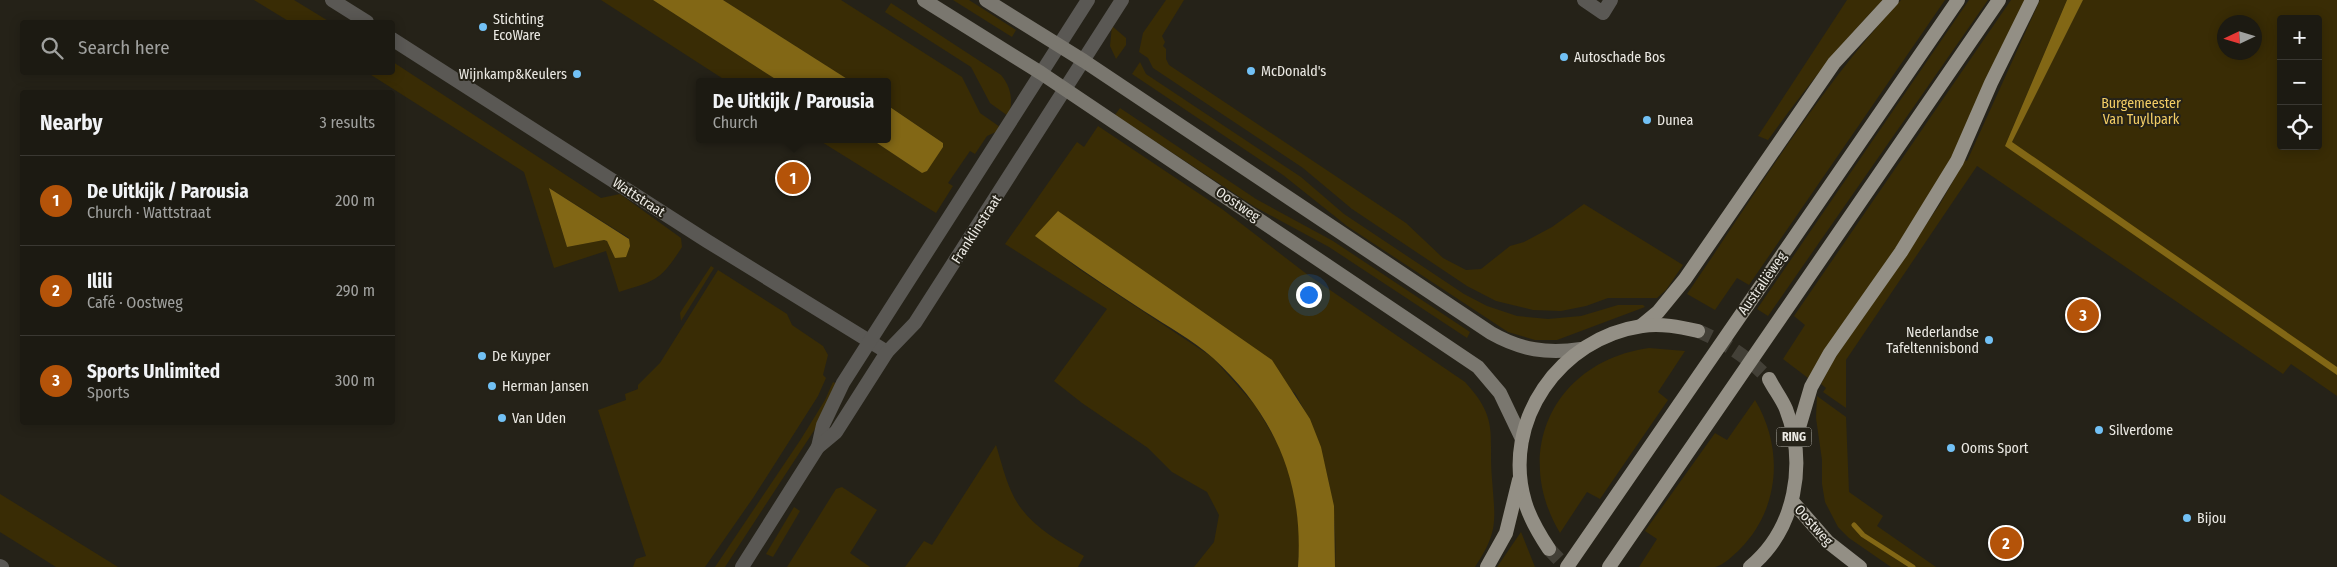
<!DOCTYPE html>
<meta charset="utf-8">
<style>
body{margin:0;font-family:"Fira Sans Condensed",sans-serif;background:#292720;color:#f1f3f6}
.controls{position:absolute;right:15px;top:15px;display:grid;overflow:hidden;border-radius:5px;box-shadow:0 2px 12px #0003}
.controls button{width:45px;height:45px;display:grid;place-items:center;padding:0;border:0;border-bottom:1px solid #3a3832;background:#1c1a12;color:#f1f3f6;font:25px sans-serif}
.compass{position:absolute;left:2217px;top:15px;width:45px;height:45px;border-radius:50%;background:#1c1a12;box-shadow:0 2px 12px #0003;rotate:266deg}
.you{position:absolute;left:1308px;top:294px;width:18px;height:18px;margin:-12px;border:4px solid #fff;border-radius:50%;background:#1a73e8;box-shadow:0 0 0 8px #1a73e833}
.badge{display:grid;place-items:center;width:32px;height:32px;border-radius:50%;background:#b45309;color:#fff;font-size:16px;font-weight:700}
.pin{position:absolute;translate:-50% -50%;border:2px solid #fff;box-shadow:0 1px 5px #0006}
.popup{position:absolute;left:696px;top:78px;width:195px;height:65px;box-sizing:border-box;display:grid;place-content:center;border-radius:5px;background:#1c1a12;filter:drop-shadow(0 1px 4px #0005);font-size:16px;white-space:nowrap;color:#a0a19f}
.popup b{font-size:19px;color:#f1f3f6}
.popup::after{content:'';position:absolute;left:50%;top:100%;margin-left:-10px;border:10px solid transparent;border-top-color:#1c1a12}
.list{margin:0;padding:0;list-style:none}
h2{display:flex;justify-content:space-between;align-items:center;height:65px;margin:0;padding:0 20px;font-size:21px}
h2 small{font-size:16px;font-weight:400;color:#a0a19f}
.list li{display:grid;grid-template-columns:32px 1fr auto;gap:15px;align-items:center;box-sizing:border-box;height:90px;padding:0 20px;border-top:1px solid #3a3832}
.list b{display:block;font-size:19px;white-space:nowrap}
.list p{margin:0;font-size:16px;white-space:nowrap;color:#a0a19f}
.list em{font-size:16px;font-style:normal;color:#a0a19f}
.icon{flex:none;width:28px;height:28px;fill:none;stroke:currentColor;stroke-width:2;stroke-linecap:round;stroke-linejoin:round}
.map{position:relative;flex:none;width:2337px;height:567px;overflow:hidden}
.search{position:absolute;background:#1c1a12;box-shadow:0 2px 12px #0003;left:20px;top:20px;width:375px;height:55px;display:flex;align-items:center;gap:12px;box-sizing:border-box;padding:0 18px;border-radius:5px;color:#a0a19f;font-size:19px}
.panel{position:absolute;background:#1c1a12;box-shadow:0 2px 12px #0003;left:20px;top:90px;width:375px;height:335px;border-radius:5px}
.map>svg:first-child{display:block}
.green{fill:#392c05;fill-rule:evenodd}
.water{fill:#826715}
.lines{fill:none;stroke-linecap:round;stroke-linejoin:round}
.stream{stroke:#826715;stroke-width:5}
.primary-tunnel{stroke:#434037;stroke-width:14;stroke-dasharray:14 7;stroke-linecap:butt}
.minor{stroke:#5a5854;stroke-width:14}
.tertiary{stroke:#5a5854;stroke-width:14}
.secondary{stroke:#7a776f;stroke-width:14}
.primary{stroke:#938f85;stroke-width:14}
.poi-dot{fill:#72c1f5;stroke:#252218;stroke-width:2}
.labels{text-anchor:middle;stroke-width:4;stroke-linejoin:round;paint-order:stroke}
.shield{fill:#252218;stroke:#b0aea7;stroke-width:1}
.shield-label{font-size:12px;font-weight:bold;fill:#eceae4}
.poi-label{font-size:14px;fill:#eceae4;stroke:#252218;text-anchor:start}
.park-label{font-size:14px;fill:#f3cd65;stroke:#252218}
.street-label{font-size:14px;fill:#eceae4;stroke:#252218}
</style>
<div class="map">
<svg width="2337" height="567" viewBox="0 0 2337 567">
<rect width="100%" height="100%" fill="#252218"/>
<g class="green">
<polygon points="254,0 294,0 330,22 290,22"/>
<polygon points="601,0 653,0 780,82 728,82"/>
<polygon points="723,0 841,0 962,77 980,113 1000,127 998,131 987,136 975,154 970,151 948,183 953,186 936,213 817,139 871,139 922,173 943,143 887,105 887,82 852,82"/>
<polygon points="953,0 969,0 1016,30 1012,37"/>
<polygon points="1166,0 1184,0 1162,36 1165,42 1163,46 1166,49 1166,59 1169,65 1406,223 1443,258 1466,270 1481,269 1510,246 1524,242 1552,227 1584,204 1683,265 1666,290 1657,298 1608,298 1586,306 1561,311 1533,310 1496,301 1467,286 1352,209 1303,168 1153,68 1148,58 1139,52 1143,33"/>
<path d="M1847 0H1883C1839 45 1805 89 1768 140L1758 136Z"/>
<path d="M1901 0H1945L1749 285 1737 278 1715 310 1687 294C1755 195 1819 88 1901 0Z"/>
<polygon points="1969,0 1988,0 1768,316 1757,309"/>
<polygon points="2011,0 2025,0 1957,148 1919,216 1808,378 1783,359 1805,325 1794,316"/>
<path d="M2040 0H2067L2005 146 2012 142 2083 0H2337V396L2291 364 2283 374 1977 166 1846 360V408L1823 392 1826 388 1821 384 1833 361 1940 204 1965 160 1967 161ZM2281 19H2318V146H2281ZM2224 22H2254V52H2224Z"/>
<path d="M891 3 1001 75C1011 87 1014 101 1008 116L990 103 971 67 885 12Z"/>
<polygon points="1112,26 1126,38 1126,45 1116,59 1110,46"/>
<path d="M393 62 601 198 620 194 681 238 682 247C660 281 657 280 619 292L606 251 554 268 524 172 368 73 392 72ZM549 188 629 238 615 258 607 241 603 240 567 247Z"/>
<polygon points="1140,62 1146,74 1301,177 1344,214 1464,294 1487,306 1517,316 1548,319 1581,316 1618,305 1643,305 1645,307 1557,340 1535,340 1508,332 1347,226 1283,175 1132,74"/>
<polygon points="1120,108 1256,199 1333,241 1470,332 1467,338 1329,247 1255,207 1115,115"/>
<path d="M1098 126 1222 209 1308 275 1465 382C1500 420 1488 434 1492 479 1495 520 1499 531 1475 567H1335C1338 505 1326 447 1295 393L1036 236 1079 269 1212 357 1255 405 1278 444 1291 475 1300 532 1298 567H1194L1214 542 1219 515 1207 492 1172 472 1148 448 1082 403 1054 381 1107 309 1005 244 1077 142 1084 147Z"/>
<polygon points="711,266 714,268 681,321 680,313"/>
<polygon points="718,270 787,314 792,325 823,346 828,355 823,375 826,378 818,396 753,498 705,567 633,567 636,559 646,556 598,410 626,400 625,394 638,389 638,385 660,363"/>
<path d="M1649 348 1685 351 1658 392 1668 400 1600 499 1587 492 1560 533C1511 451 1555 361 1649 348Z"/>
<polygon points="833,382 837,384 815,429 725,567 715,567 801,439 825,400"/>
<polygon points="1817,396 1846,417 1849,492 1883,516 1877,526 1936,567 1891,567 1849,538 1838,527 1825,502 1822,484 1822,460 1816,418"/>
<path d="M1755 400C1784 448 1780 509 1740 549 1734 555 1724 565 1715 567 1697 567 1659 567 1639 567L1657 539 1645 531 1715 433 1727 440Z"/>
<path d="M996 445C1001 461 1005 478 1012 493 1026 524 1057 540 1084 556L1078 567H905L924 541 932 545Z"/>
<polygon points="842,487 877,510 850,553 870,567 787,567 836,489"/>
<polygon points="0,494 118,567 56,567 0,532"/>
<polygon points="794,507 800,511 773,557 766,554"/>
<polygon points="1521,532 1535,567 1497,567"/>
</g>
<g class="water">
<polygon points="653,0 723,0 852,82 780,82"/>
<polygon points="2067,0 2083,0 2012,142 2337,367 2337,375 2005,146"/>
<polygon points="887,105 943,143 943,147 927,171 922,173 871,139 887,139"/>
<polygon points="549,188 629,239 630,246 626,257 615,258 607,241 604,240 567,247"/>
<path d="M1058 211 1272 360 1310 419 1321 447 1334 506 1335 567H1298C1304 483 1275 415 1213 358 1193 340 1167 326 1144 311 1107 287 1071 263 1035 236Z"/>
</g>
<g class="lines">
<polyline class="stream" points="1854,525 1863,535 1913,567"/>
<g class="primary-tunnel">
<path d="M1698 331C1727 343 1747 357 1769 379"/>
<polyline points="1549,549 1566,567"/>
</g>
<g class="minor">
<polyline points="332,0 367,22"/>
<polyline points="1584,0 1603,13 1611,0"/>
<polyline points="392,39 707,241 887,352"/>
</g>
<g class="tertiary">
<polyline points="818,447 823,425 843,383 1088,0"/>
<polyline points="0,566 2,567"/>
<polyline points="742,567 818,447 836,432 887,352 915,323 1122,0"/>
</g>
<g class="secondary">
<polyline points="924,0 1041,73 1478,367 1500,393 1522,439"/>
<path d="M986 0 1084 61 1491 333C1521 350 1547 354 1581 349"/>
</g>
<g class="primary">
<polyline points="1641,326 1658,312 1685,279 1834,63 1892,0"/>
<polyline points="1795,441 1811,387 1830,353 1901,252 1957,161 1991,83 2032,0"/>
<polyline points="1792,501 1828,542 1860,567"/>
<path d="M1549 549C1539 534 1530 519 1525 502 1501 421 1560 338 1642 326 1661 323 1680 327 1698 331"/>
<polyline points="1487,567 1506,533 1519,480"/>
<polyline points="1567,567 1958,0"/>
<polyline points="1609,567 1999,0"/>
<path d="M1750 567C1796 529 1807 463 1786 409 1782 399 1774 389 1769 379"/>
</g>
</g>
<g class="poi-dot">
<circle cx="483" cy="27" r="5"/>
<circle cx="1564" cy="57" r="5"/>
<circle cx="1251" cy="71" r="5"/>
<circle cx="577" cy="74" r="5"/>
<circle cx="1647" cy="120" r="5"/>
<circle cx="1989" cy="340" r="5"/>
<circle cx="482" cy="356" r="5"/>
<circle cx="492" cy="386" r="5"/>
<circle cx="502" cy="418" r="5"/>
<circle cx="2099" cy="430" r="5"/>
<circle cx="1951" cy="448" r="5"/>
<circle cx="2187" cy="518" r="5"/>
</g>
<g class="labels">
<rect class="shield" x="1776.5" y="427.5" width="35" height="19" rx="4"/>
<g class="shield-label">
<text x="1794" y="441">RING</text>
</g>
<g class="poi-label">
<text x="493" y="24">Stichting<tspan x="493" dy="16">EcoWare</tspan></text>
<text x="1574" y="62">Autoschade Bos</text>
<text x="1261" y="76">McDonald's</text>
<text x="567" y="79" text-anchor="end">Wijnkamp&amp;Keulers</text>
<text x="1657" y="125">Dunea</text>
<text x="1979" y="337" text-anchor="end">Nederlandse<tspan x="1979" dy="16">Tafeltennisbond</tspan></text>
<text x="492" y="361">De Kuyper</text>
<text x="502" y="391">Herman Jansen</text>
<text x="512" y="423">Van Uden</text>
<text x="2109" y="435">Silverdome</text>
<text x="1961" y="453">Ooms Sport</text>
<text x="2197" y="523">Bijou</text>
</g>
<g class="park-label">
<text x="2141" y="108">Burgemeester<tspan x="2141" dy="16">Van Tuyllpark</tspan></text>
</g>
<g class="street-label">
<text transform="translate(639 197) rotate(33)" y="5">Wattstraat</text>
<text transform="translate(1238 204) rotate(34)" y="5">Oostweg</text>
<text transform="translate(976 229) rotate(-57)" y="5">Franklinstraat</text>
<text transform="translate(1762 283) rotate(-55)" y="5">Australiëweg</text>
<text transform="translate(1814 525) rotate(48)" y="5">Oostweg</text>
</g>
</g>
</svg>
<div class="controls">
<button>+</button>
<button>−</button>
<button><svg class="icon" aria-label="locate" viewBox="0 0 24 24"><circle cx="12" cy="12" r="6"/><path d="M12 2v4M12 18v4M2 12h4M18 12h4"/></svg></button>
</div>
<svg class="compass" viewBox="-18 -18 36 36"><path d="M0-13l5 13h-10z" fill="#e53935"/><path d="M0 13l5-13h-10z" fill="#a0a19f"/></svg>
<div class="you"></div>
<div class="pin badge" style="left:793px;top:178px">1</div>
<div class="popup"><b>De Uitkijk / Parousia</b>Church</div>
<div class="pin badge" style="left:2006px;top:543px">2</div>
<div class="pin badge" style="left:2083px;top:315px">3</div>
<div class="search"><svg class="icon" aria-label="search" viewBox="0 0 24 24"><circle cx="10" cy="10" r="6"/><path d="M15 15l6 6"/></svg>Search here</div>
<section class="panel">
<h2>Nearby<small>3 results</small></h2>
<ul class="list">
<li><span class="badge">1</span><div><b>De Uitkijk / Parousia</b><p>Church · Wattstraat</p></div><em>200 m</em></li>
<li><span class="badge">2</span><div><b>Ilili</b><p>Café · Oostweg</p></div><em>290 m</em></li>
<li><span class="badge">3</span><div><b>Sports Unlimited</b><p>Sports</p></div><em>300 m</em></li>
</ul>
</section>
</div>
